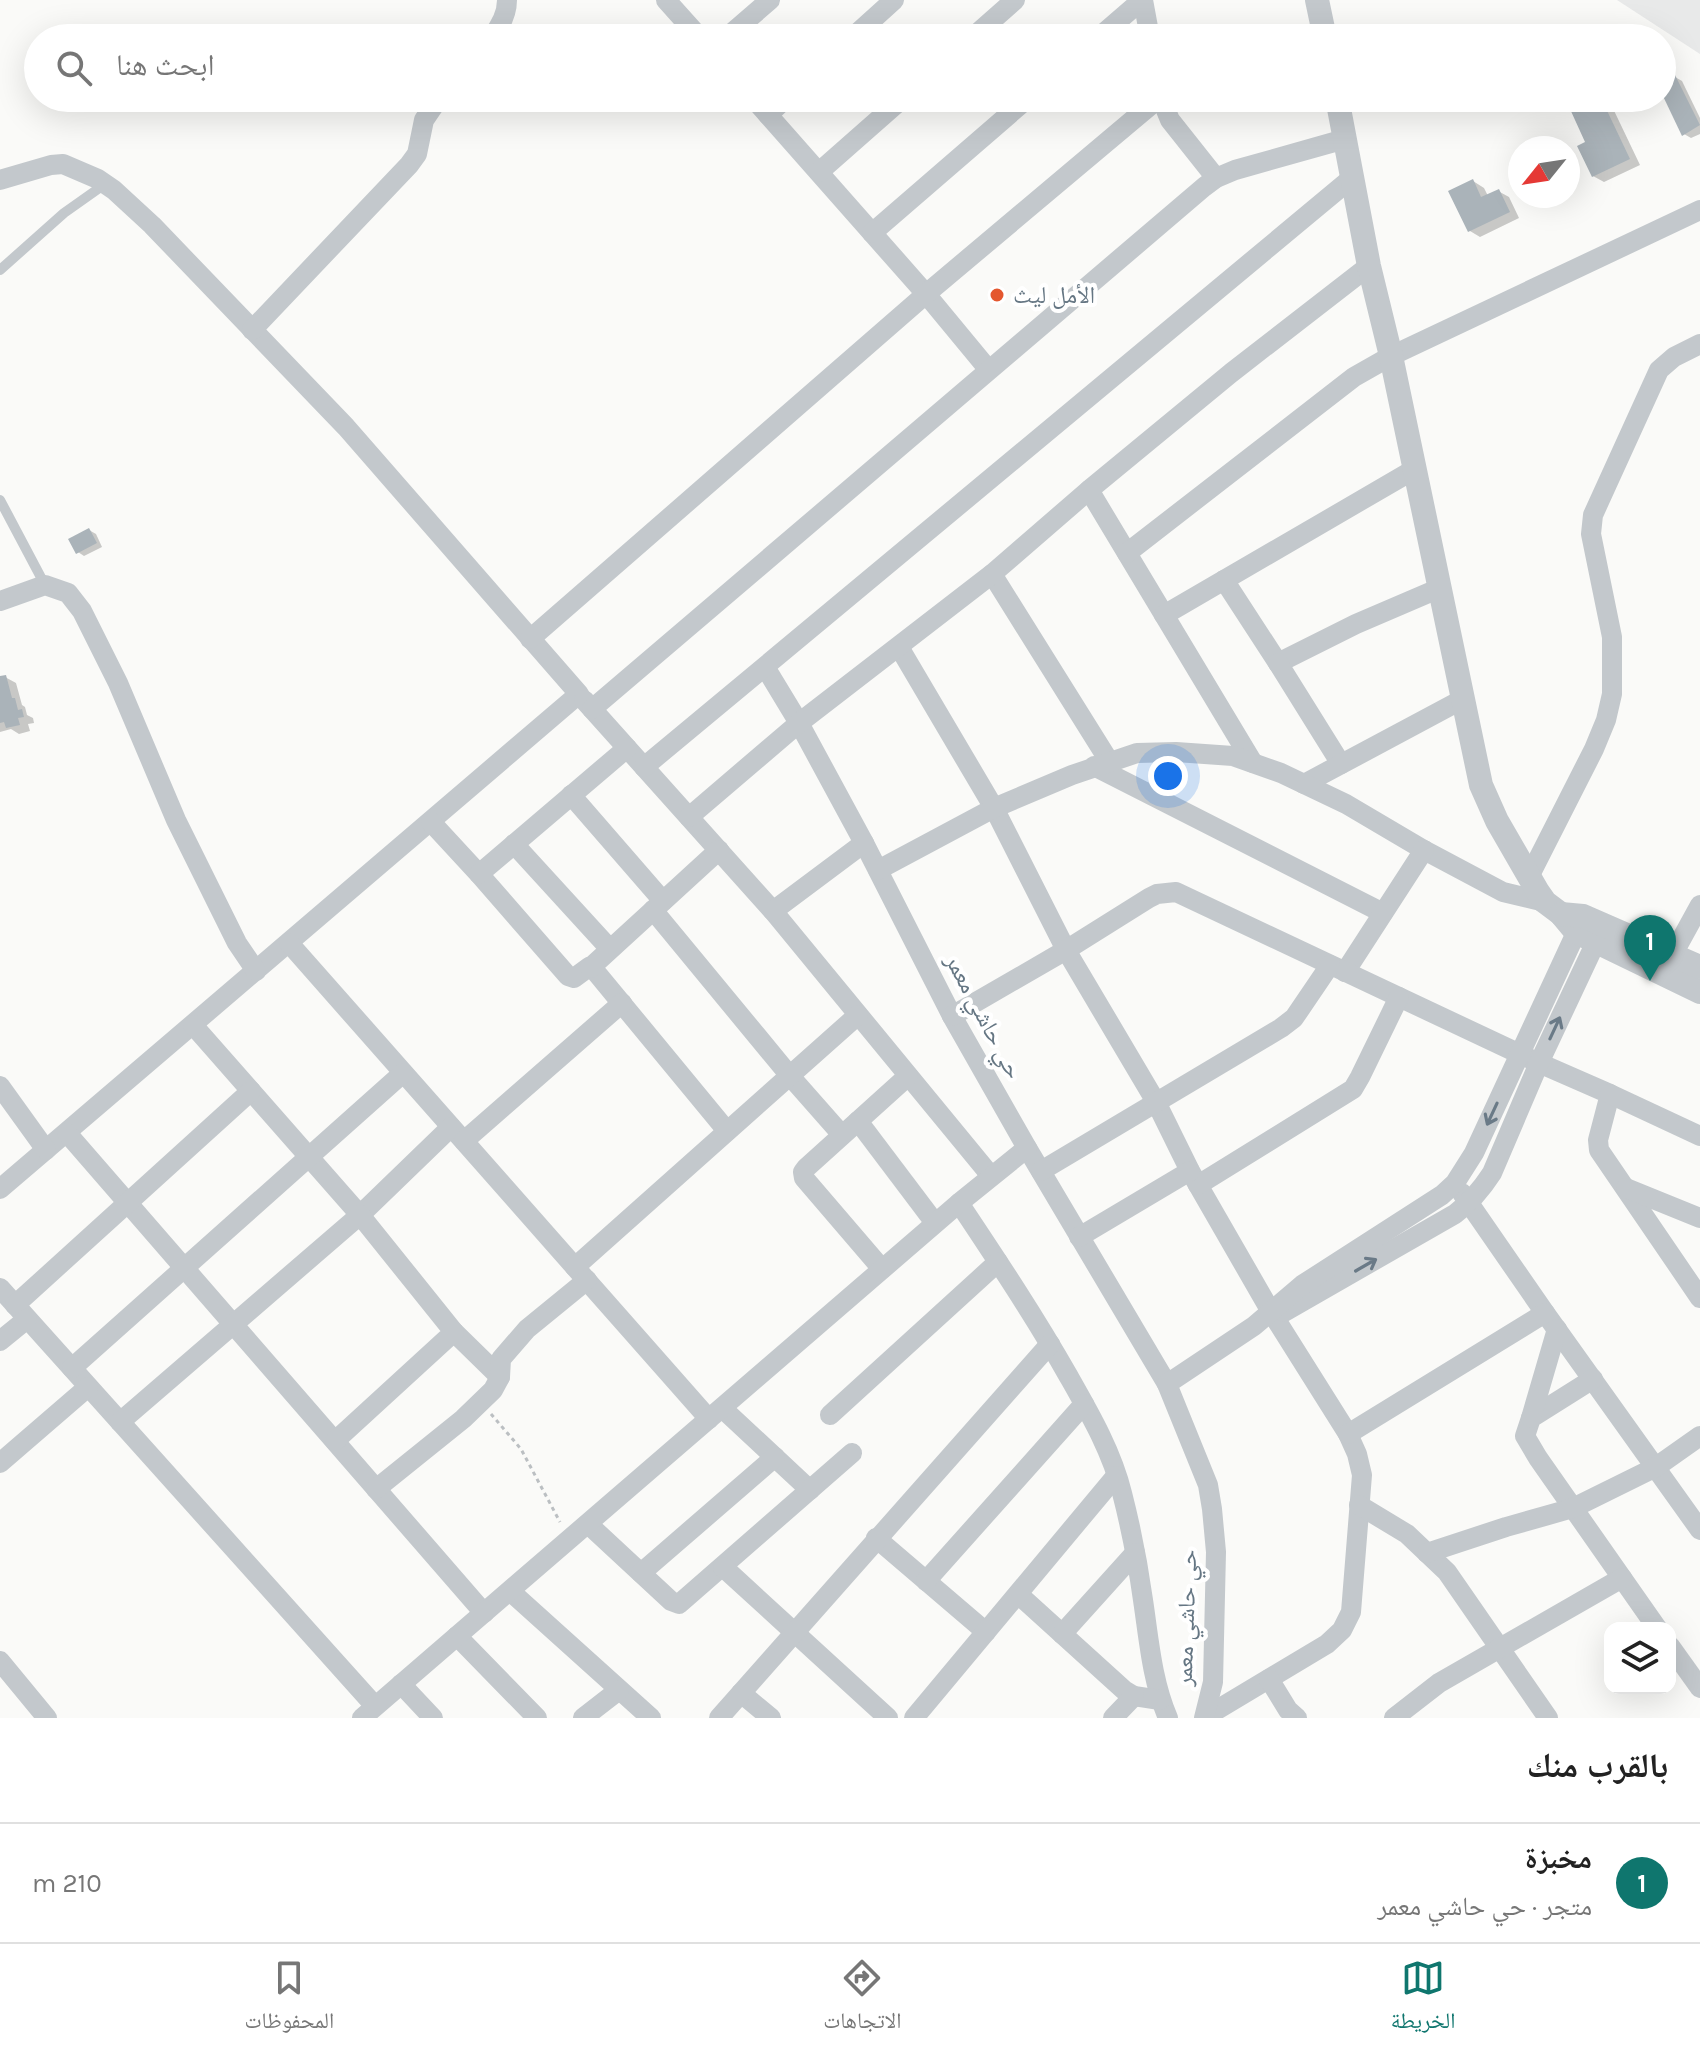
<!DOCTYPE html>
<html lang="ar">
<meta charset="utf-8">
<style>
body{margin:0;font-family:Karla,"Noto Naskh Arabic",sans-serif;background:#f6f6f6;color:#222;direction:rtl}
.controls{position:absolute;right:24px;bottom:24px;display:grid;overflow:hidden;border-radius:16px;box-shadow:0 8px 32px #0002}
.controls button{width:72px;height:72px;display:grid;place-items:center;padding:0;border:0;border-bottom:2px solid #e0e0e0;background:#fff;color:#222;font:40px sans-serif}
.compass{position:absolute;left:1508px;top:136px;width:72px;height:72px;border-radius:50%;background:#fff;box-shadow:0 8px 32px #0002;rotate:240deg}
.you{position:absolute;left:1168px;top:776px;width:28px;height:28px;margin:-20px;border:6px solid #fff;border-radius:50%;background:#1a73e8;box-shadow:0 0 0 12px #1a73e833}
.badge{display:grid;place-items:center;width:52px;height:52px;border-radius:50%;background:#0f766e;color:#fff;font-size:26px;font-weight:700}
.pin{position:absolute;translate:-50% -66px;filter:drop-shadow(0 2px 4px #0008)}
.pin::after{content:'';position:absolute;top:42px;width:28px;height:24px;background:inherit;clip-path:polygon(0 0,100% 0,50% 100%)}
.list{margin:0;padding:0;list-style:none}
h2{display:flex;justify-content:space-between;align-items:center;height:104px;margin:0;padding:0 32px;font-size:34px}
h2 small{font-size:26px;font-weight:400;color:#767676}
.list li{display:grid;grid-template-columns:52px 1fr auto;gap:24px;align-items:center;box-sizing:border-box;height:120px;padding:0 32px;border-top:2px solid #e0e0e0}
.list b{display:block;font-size:30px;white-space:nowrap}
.list p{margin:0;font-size:26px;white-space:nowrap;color:#767676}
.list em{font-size:26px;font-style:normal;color:#767676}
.icon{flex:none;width:44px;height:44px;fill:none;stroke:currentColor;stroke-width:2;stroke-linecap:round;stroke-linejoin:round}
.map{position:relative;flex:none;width:1700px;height:1718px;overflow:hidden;direction:ltr}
.search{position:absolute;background:#fff;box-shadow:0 8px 32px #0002;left:24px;right:24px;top:24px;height:88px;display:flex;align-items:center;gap:20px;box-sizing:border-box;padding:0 28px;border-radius:44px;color:#767676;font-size:30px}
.sheet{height:224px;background:#fff}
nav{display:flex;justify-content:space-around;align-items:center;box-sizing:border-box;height:112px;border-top:2px solid #e0e0e0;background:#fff;font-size:22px;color:#767676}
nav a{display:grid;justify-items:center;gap:4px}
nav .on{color:#0f766e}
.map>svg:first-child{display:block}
.built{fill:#e8e9e9}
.shadow{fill:#0003}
.building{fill:#aab3b9}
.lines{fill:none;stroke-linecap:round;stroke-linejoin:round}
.path{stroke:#bbbfc2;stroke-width:3;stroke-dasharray:4 4;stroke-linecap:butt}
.service{stroke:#c3c8cc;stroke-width:10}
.minor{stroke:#c3c8cc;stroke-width:20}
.tertiary{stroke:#c3c8cc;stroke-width:24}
.oneway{stroke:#6a7a87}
.poi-dot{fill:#e4572e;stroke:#fff;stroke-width:3}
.labels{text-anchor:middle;stroke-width:8;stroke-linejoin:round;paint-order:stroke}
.poi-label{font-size:24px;fill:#657683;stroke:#fff;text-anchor:start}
.street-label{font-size:24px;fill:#657683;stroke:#fff}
</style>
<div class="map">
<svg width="1700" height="1718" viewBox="0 0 1700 1718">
<rect width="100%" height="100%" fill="#fafaf8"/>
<polygon class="built" points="1617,0 1700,0 1700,54"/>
<g class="shadow">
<polygon points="1675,77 1682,81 1700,118 1700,134 1691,138 1684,134 1662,90 1662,84"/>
<polygon points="1567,98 1608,98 1640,165 1604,182 1593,176 1588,143"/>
<polygon points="1473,181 1484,188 1488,196 1498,191 1509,197 1519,218 1480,237 1470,231"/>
<polygon points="89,530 96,534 102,547 84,556 78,552"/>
<polygon points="5,677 16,683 22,705 25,707 27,715 33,718 34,723 28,724 30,731 19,734 11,729 0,732 0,678"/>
</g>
<g class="building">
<polygon points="1675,75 1700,125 1682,136 1662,94 1662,82"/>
<polygon points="1565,98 1601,98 1630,159 1592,177 1577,146 1585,142"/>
<polygon points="1473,179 1481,197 1499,189 1510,212 1468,232 1448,191"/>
<polygon points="89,528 97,543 76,554 68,539"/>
<polygon points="6,675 12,698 15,698 18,710 22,709 24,717 18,718 20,725 6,728 4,722 0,723 0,676"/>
</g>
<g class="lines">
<polyline class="path" points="491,1414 521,1449 560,1522"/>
<g class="service">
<polyline points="0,270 64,213 105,184"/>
<polyline points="0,500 45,585"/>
</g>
<g class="minor">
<polyline points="666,0 700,38"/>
<polyline points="1143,0 1150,38"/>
<path d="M491 38C500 27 507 14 507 0"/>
<polyline points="726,38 770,0"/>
<polyline points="852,38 894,0"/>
<polyline points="972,38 1015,0"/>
<polyline points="1098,38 1142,0"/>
<polyline points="753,98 926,294 988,369"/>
<polyline points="1161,98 1170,120 1216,178"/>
<polyline points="768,115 786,98"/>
<polyline points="819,172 903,98"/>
<polyline points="0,180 51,165 63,164 98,179 114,190 152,225 346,427 579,694 0,1189"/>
<polyline points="872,233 1028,98"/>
<polyline points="252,330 409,165 417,154 424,120 439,98"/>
<polyline points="1089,490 1253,763"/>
<polyline points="1127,553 1354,377 1391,356 1700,210"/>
<polyline points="992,574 1109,761"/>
<polyline points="1224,580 1278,663 1356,624 1440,588"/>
<polyline points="0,601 45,585 68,593 82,611 118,683 176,820 237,943 256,971"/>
<polyline points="1164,615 1415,469"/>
<polyline points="530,639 926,294 1159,98"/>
<polyline points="899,647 994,808 1066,950 1156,1102 1190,1171 1270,1310 1348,1434 1357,1454 1362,1475 1351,1612 1342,1630 1327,1644 1205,1717"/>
<polyline points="1278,663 1341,764"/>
<polyline points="765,667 799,723 864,843 952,1016 1027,1148 1167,1384"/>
<polyline points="584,700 773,911 991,1176"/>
<polyline points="592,709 1204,187 1216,178 1235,170 1345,139"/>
<polyline points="1094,766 1383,913"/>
<polyline points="644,767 1353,177"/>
<polyline points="1304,784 1463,699"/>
<polyline points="571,795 663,901"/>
<polyline points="689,817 799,723 992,574 1089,490 1231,373 1369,266"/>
<polyline points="431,822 479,874 568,976 574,978 589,967 595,971 727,1131"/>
<polyline points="514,844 610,949"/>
<polyline points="878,870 994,808 1072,775 1137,753 1176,752 1233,756 1281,773 1346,804 1424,850 1503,892 1545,902"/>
<polyline points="479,874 627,748"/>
<polyline points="1529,877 1594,749 1606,720 1612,694 1612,637 1591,534 1593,515 1659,370 1674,357 1700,344"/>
<polyline points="653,910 790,1076 842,1135"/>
<polyline points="773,911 864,843"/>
<polyline points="289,943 709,1419"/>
<polyline points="1666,967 1700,905"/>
<polyline points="590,968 719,850"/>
<polyline points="1345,972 1424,850"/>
<polyline points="952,1016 1066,950 1149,898 1157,894 1176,892 1539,1063 1610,1094 1598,1140 1599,1150 1700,1298"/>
<polyline points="193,1025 360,1215 451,1127"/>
<polyline points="0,1086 46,1150"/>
<polyline points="1610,1094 1700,1136"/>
<polyline points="858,1121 935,1223"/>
<polyline points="67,1133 484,1613"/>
<polyline points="464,1141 622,1003"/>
<polyline points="1041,1171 1281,1028 1294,1018 1330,965"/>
<polyline points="1198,1185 1353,1089 1360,1077 1399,997"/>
<polyline points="1626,1188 1700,1218"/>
<polyline points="1462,1193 1545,1313 1700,1530"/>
<path d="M959 1203C997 1260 1035 1317 1069 1377 1090 1414 1112 1452 1122 1493 1131 1528 1138 1564 1143 1600 1149 1640 1152 1681 1168 1718"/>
<polyline points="1079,1237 1190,1171"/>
<polyline points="575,1267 858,1015"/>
<polyline points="882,1269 804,1178 803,1172 806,1168 908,1076"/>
<polyline points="0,1288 375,1706"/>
<polyline points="15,1305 251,1091"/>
<path d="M1284 1312 1455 1214C1471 1202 1481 1190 1492 1173L1539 1063 1602 929"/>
<polyline points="454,1332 500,1377"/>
<polyline points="0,1341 27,1319"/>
<polyline points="72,1368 403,1073"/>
<polyline points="1593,1379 1531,1418 1525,1436 1538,1458 1657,1628"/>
<polyline points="722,1408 810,1490"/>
<polyline points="830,1415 998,1262"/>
<polyline points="1531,1418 1557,1329"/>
<polyline points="120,1422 360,1215 454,1332 335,1441"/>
<polyline points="1348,1434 1545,1313"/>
<polyline points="0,1463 88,1387"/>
<polyline points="376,1489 463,1419 493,1390 500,1377 501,1359 527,1329 587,1280"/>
<polyline points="1359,1505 1407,1534 1447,1572 1548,1718"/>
<polyline points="588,1524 671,1601 679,1604 852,1453"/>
<polyline points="876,1538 986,1632"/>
<polyline points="1427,1553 1506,1527 1573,1508 1656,1467 1700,1436"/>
<polyline points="723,1567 888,1718"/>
<polyline points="641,1573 775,1457"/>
<polyline points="926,1581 1084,1404"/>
<polyline points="510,1591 651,1718"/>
<polyline points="1018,1594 1124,1690 1134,1696 1160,1700"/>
<polyline points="1062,1634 1135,1553"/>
<polyline points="457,1636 537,1718"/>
<polyline points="1670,1646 1700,1688"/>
<polyline points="0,1661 47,1718"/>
<polyline points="1269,1679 1288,1710 1297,1718"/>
<polyline points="401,1684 433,1718"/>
<polyline points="741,1693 771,1718"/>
<polyline points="362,1718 959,1203 1027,1148"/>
<polyline points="583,1718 619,1690"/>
<polyline points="719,1718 1050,1344"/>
<polyline points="914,1718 1116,1476"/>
<polyline points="1113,1718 1134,1696"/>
<polyline points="1204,1718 1213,1682 1216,1552 1212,1509 1208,1485 1167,1384 1254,1326 1302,1285 1442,1195 1455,1183 1474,1153 1582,920"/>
<polyline points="1394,1718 1439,1683 1622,1578"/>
</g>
<g class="tertiary">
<polyline points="1317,0 1325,38"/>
<polyline points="1337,98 1369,266 1391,356 1481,785 1497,821 1538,892 1545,902 1561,914 1576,932 1700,992"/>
<polyline points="1561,914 1583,916 1700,967"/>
</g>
</g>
<defs><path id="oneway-shaft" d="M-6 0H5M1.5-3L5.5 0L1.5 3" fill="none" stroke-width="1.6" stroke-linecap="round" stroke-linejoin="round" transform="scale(2)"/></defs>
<g class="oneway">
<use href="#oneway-shaft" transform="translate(1555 1028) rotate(-65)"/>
<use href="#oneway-shaft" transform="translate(1492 1114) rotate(115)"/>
<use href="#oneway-shaft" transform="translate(1366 1265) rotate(-30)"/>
</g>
<circle class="poi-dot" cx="997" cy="295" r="8"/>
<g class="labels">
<g class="poi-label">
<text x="1013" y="303">الأمل ليث</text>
</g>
<g class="street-label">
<text transform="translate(984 1016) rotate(62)" y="8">حي حاشي معمر</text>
<text transform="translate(1186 1618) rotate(-88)" y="8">حي حاشي معمر</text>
</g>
</g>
</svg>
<div class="controls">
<button><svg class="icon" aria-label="layers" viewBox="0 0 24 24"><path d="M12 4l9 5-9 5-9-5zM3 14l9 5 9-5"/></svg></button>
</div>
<svg class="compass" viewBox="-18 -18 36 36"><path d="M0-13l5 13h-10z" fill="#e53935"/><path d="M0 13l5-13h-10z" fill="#767676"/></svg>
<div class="you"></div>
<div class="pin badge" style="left:1650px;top:981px">1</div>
<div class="search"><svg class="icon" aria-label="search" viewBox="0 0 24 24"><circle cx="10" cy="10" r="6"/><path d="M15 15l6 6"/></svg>ابحث هنا</div>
</div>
<section class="sheet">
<h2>بالقرب منك<small></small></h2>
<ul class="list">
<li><span class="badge">1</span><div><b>مخبزة</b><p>متجر · حي حاشي معمر</p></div><em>210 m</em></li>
</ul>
</section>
<nav>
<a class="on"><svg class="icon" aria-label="map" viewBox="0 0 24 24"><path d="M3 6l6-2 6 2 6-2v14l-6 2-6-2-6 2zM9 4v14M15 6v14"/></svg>الخريطة</a>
<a><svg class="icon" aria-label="directions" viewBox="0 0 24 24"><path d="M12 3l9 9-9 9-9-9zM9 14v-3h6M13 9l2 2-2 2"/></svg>الاتجاهات</a>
<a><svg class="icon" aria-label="saved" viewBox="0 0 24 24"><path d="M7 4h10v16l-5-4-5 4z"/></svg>المحفوظات</a>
</nav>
